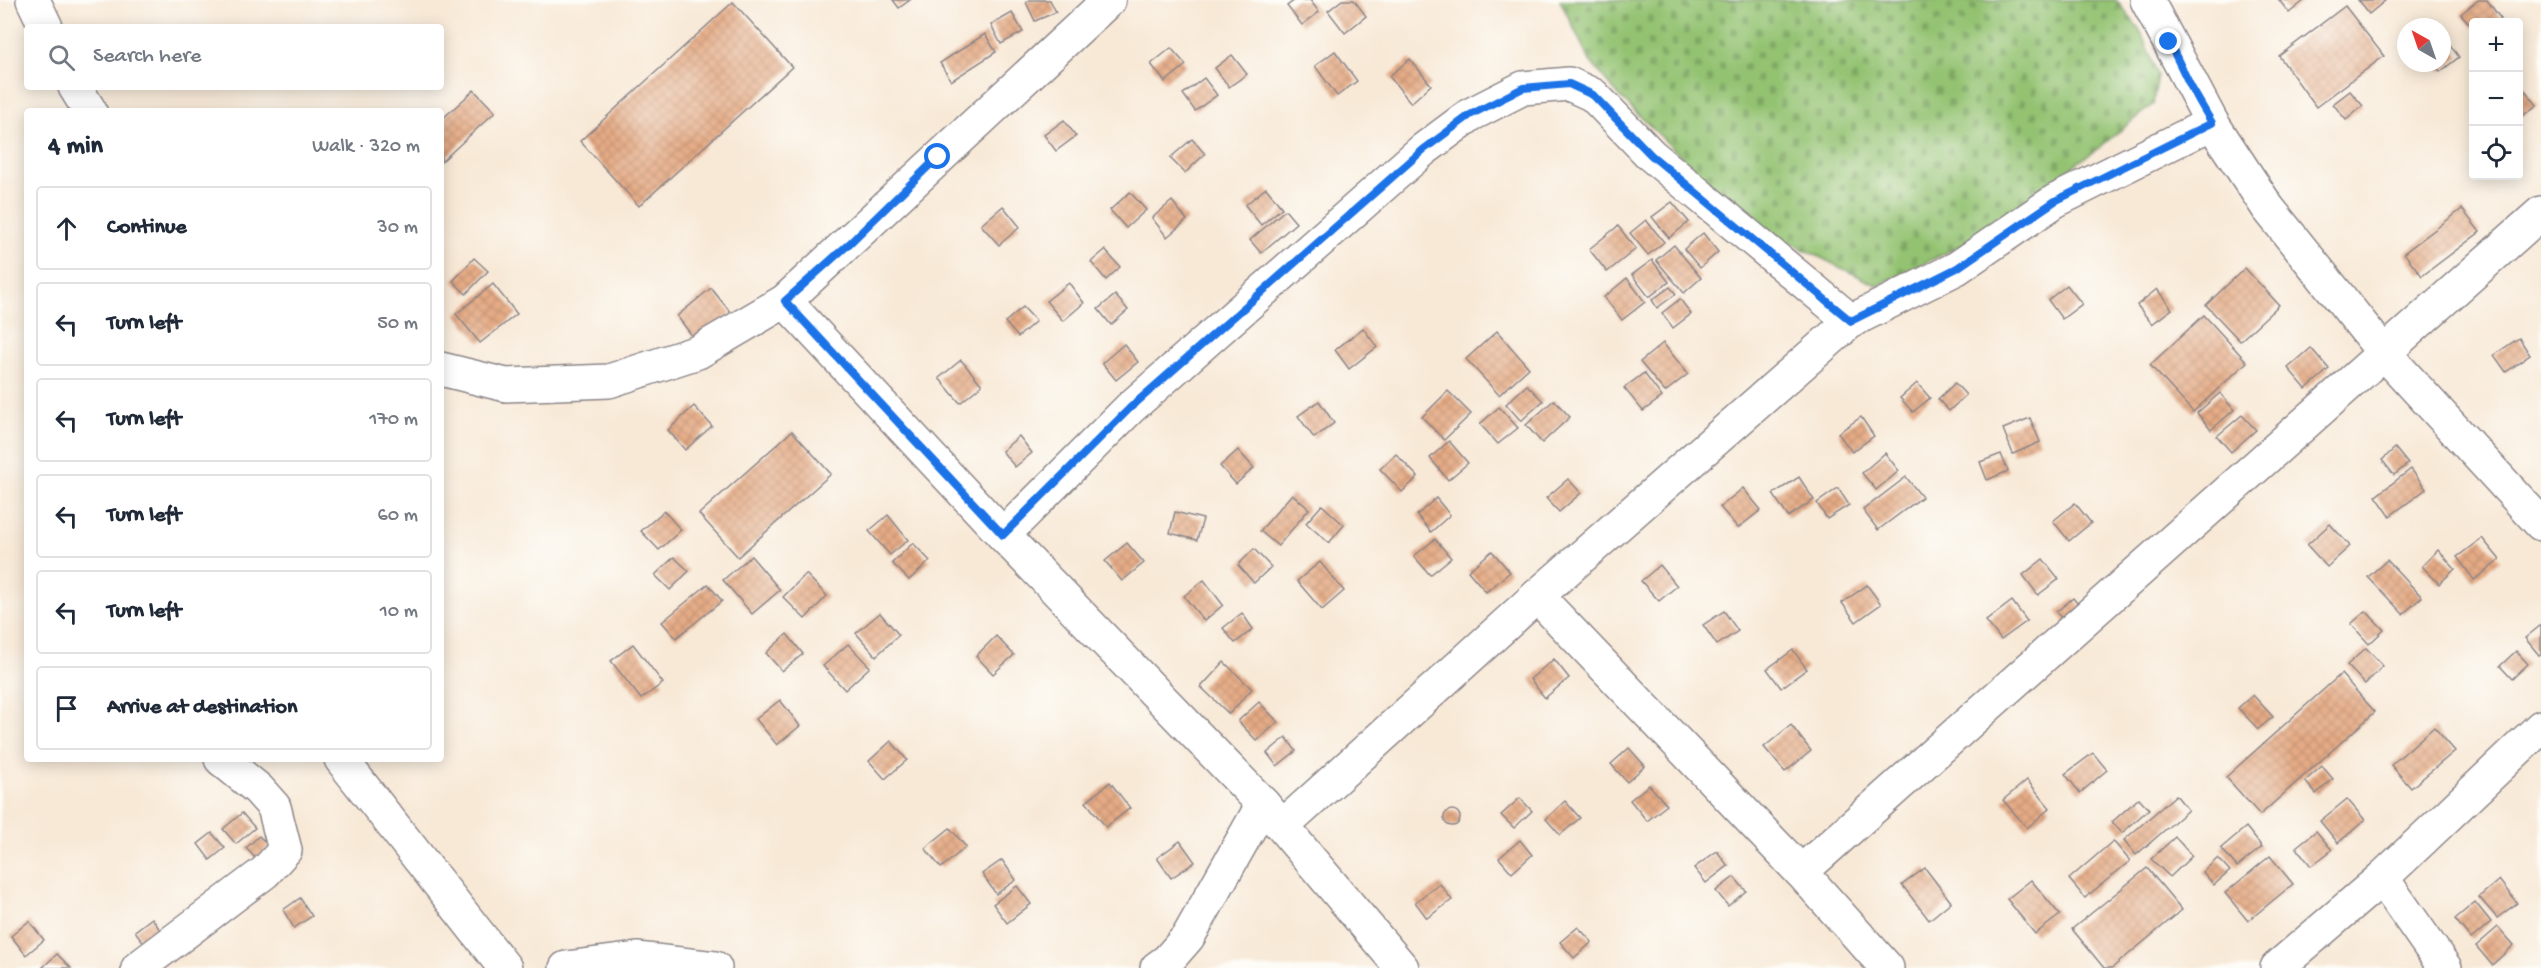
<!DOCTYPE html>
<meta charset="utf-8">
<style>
body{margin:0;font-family:"Gochi Hand",sans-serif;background:#f2f2f3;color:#1f2937}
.controls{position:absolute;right:18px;top:18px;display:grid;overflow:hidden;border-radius:6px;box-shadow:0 3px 15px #0003}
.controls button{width:54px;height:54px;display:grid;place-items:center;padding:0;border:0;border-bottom:2px solid #e0e1e3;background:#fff;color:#1f2937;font:30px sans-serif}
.compass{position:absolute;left:2397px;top:18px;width:54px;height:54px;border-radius:50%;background:#fff;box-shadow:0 3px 15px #0003;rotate:320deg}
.stop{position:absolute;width:18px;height:18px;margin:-14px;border:4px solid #1a73e8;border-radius:50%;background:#fff}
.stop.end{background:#1a73e8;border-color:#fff;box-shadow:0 2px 6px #0008}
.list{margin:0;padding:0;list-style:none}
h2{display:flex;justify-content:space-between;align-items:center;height:78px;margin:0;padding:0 24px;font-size:26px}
h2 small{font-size:20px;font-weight:400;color:#747a83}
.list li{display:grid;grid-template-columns:39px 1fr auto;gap:18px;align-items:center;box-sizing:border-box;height:84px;margin:0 12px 12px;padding:0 12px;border:2px solid #e0e1e3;border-radius:6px}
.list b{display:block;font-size:22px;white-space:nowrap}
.list em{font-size:20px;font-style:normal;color:#747a83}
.icon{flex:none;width:33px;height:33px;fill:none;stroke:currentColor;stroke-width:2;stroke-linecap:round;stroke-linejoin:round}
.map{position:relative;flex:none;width:2541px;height:968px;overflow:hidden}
.search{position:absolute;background:#fff;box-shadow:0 3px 15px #0003;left:24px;top:24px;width:420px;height:66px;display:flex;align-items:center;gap:15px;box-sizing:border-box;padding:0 21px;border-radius:6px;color:#747a83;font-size:22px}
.panel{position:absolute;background:#fff;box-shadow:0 3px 15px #0003;left:24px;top:108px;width:420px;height:654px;border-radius:6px}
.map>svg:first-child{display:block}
.cemetery{fill:url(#cemetery-stones);stroke:#5a7256;stroke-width:1.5}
.building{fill:url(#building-cross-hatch)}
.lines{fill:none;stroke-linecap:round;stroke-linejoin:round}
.minor-casing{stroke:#8d8689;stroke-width:36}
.minor{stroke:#fff;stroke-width:33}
.route{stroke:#1a73e8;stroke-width:8}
</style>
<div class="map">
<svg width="2541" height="968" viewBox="0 0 2541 968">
<defs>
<pattern id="cemetery-stones" width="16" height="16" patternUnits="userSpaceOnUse" patternTransform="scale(1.5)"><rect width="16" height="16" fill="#93c271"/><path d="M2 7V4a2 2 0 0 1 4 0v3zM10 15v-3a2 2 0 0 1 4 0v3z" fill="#7ea663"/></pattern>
<pattern id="building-cross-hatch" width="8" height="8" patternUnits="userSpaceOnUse" patternTransform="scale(1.5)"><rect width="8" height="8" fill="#e5ab85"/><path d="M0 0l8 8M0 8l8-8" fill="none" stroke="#c49374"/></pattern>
</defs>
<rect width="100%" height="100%" fill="#fdfcf7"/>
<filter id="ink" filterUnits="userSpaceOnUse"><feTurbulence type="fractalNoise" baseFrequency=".0167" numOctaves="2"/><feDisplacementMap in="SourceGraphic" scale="12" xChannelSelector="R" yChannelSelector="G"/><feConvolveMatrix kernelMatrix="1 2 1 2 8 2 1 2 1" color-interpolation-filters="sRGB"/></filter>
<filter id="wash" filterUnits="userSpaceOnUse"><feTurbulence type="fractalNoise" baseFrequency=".008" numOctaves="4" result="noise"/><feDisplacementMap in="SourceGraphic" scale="24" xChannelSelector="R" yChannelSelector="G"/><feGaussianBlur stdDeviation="1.35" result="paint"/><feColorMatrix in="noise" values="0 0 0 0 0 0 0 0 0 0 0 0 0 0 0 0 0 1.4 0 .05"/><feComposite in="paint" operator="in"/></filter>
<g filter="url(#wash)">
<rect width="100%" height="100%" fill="#f8e9d7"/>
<polygon class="cemetery" points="1560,0 2116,0 2140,30 2158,75 2153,104 2100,147 1962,245 1878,286 1750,223 1619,96 1590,61"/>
<g id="blocks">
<g class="building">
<polygon points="893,0 910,0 899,8"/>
<polygon points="1030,0 1050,0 1056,12 1035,21 1026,2"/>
<polygon points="1295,0 1310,0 1319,12 1302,25 1287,6"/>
<polygon points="1342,0 1354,0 1366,16 1345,33 1328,11"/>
<polygon points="2279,0 2305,0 2289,13"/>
<polygon points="2358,0 2386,0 2369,14"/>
<polygon points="2478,0 2487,0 2501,19 2497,22 2474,22 2474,29 2461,14"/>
<polygon points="733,2 792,67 639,206 580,141"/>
<polygon points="2345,6 2384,56 2316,107 2279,56"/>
<polygon points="1012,13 1023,32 1001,44 991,25"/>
<polygon points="985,34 996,52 951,81 940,63"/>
<polygon points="2445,38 2459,57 2440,72 2434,63 2442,63 2442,40"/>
<polygon points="1171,48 1186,65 1165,82 1151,64"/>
<polygon points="1335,51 1357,81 1337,96 1315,66"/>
<polygon points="1232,55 1247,74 1229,87 1215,68"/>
<polygon points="1410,59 1431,85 1411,103 1389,76"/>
<polygon points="1204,78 1217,95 1195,111 1183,94"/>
<polygon points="2524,89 2537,105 2518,119 2518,93"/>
<polygon points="474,90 495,112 441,162 441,120"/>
<polygon points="2350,91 2363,106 2346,120 2333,104"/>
<polygon points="1064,120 1076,136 1056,151 1044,135"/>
<polygon points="1192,139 1205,154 1185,173 1170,158"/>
<polygon points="1266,188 1282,208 1261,225 1245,205"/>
<polygon points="1130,192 1146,210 1126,228 1110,210"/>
<polygon points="1172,201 1187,220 1167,237 1152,218"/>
<polygon points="1672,202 1689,222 1669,238 1652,217"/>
<polygon points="1003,206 1020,227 999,245 981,225"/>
<polygon points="2462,209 2480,232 2422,276 2404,253"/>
<polygon points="1285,210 1296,223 1261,253 1250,240"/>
<polygon points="1646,220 1664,242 1648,255 1630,233"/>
<polygon points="1618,226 1636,249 1607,272 1589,249"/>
<polygon points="1703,233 1718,252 1700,268 1684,249"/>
<polygon points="1674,245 1701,278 1684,293 1656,260"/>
<polygon points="1105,250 1120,267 1106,280 1091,262"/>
<polygon points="474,258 488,271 466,294 453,281"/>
<polygon points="1652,260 1669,282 1649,297 1632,275"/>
<polygon points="2245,268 2279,305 2240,341 2206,305"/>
<polygon points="1627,278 1645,302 1622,320 1604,297"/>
<polygon points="1069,283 1084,303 1063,321 1046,301"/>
<polygon points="493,284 517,314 480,343 456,314"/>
<polygon points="2067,285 2082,304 2062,319 2048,300"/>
<polygon points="1670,287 1676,294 1657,308 1652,300"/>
<polygon points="711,288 731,313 696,341 677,316"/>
<polygon points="2157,289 2172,309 2152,324 2137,305"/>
<polygon points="1115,295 1128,310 1111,325 1098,309"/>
<polygon points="1680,299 1691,314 1673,328 1662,313"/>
<polygon points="1023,307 1036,321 1018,337 1005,322"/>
<polygon points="2204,315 2247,362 2193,412 2150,365"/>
<polygon points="1363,328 1377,347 1349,369 1335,350"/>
<polygon points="1497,331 1529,368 1499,395 1466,359"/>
<polygon points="2519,338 2530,355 2506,372 2494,355"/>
<polygon points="1663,343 1688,374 1665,392 1640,362"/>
<polygon points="1124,344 1138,362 1116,380 1102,363"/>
<polygon points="2311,348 2329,369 2306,389 2288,368"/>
<polygon points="961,360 982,385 960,403 939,378"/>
<polygon points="1644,373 1662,397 1643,411 1624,388"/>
<polygon points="1917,383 1930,398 1913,412 1900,398"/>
<polygon points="1955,383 1966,395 1949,411 1938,399"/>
<polygon points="1527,385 1543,401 1521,421 1506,404"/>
<polygon points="1448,391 1471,414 1444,440 1422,417"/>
<polygon points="2220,393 2234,410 2211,430 2197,413"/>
<polygon points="1554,400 1570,417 1542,443 1526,425"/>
<polygon points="1319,401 1334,423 1314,438 1298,416"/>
<polygon points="694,406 712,426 685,450 668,430"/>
<polygon points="1499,407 1518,428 1498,444 1480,424"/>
<polygon points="2242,415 2256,430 2231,452 2217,436"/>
<polygon points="1861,417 1874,436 1852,452 1838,433"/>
<polygon points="2030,418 2040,442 2013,454 2003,429"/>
<polygon points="792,431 831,474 738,557 699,514"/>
<polygon points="1019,436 1032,453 1015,467 1002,451"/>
<polygon points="1449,441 1468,463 1448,480 1430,458"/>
<polygon points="2395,448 2408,464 2394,475 2382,460"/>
<polygon points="1238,450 1254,468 1236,484 1220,466"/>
<polygon points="1885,453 1899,471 1876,490 1862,473"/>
<polygon points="1396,454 1418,477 1402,492 1380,469"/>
<polygon points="2001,454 2008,471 1987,480 1980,462"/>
<polygon points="2411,469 2426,489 2390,516 2376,496"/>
<polygon points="1799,477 1814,500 1788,517 1773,494"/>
<polygon points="1906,477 1922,497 1878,530 1863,510"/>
<polygon points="1568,479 1581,493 1559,512 1546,498"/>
<polygon points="1743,488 1761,510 1738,528 1720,507"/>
<polygon points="1838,488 1849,505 1827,519 1817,503"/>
<polygon points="1292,494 1309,509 1278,546 1260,531"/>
<polygon points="1436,498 1450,515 1431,532 1417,515"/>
<polygon points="2075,503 2091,523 2069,541 2053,521"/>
<polygon points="1322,505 1344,525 1329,543 1306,523"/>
<polygon points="664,511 681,530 659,550 641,531"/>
<polygon points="1175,512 1203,519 1197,540 1170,533"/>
<polygon points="888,515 908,540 890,555 869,531"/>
<polygon points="2330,524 2350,546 2327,567 2307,545"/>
<polygon points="2482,538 2500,560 2474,580 2457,557"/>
<polygon points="1435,539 1451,558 1430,575 1414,556"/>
<polygon points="913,543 930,561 909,580 892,563"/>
<polygon points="1127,543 1144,563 1122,581 1105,561"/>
<polygon points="1254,549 1271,567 1254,583 1238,565"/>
<polygon points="2438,550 2455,569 2439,584 2422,566"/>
<polygon points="1492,551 1510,572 1486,592 1468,571"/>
<polygon points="751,556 780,590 752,614 723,580"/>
<polygon points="674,557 689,571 670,590 655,575"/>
<polygon points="2043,559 2059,579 2038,595 2023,575"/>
<polygon points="2387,560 2422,597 2403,614 2368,577"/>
<polygon points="1320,562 1344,591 1322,610 1297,581"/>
<polygon points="1660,565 1677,586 1659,601 1641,581"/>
<polygon points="806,574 827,596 805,619 783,597"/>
<polygon points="1204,580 1223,605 1204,621 1184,596"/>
<polygon points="708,584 722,601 676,638 662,622"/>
<polygon points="1867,585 1881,604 1856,622 1842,603"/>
<polygon points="2073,598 2085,613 2069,627 2056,612"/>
<polygon points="2012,601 2027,621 2001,640 1986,621"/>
<polygon points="1724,611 1738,631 1717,645 1703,625"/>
<polygon points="2366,611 2384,630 2369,644 2351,624"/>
<polygon points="880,613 899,635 876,656 856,633"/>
<polygon points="1242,613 1253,629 1235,643 1223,628"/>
<polygon points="2541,625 2541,654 2539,655 2525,638"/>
<polygon points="787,634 803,654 782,671 766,653"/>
<polygon points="996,636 1014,655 993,674 976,656"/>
<polygon points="633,644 663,683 641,699 611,661"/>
<polygon points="848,644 870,667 845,690 823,666"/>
<polygon points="2366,648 2383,666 2365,684 2347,665"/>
<polygon points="1793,650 1807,669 1781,688 1767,669"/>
<polygon points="2516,651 2528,664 2512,679 2500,666"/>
<polygon points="1554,659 1569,678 1545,698 1530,679"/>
<polygon points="1224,662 1252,689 1229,714 1201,687"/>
<polygon points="2341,674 2375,712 2260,815 2226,777"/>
<polygon points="2253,695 2273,717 2258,729 2238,708"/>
<polygon points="780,700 800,726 777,745 756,719"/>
<polygon points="1259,702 1278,722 1257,741 1238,721"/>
<polygon points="1791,725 1811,751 1785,772 1764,747"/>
<polygon points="2434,727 2455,751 2411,788 2391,765"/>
<polygon points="1286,737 1296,751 1277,766 1267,753"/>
<polygon points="891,741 907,760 885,779 869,761"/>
<polygon points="1629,748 1645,766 1627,782 1611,764"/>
<polygon points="2093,753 2107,770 2080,793 2065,774"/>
<polygon points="2322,766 2333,779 2316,794 2305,781"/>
<polygon points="2027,780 2050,808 2027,828 2003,800"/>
<polygon points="1110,782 1130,808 1106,827 1086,802"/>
<polygon points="1649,785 1667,805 1647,821 1630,800"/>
<polygon points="2176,795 2188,810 2136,855 2124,840"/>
<polygon points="1520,798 1532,811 1514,828 1501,815"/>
<polygon points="2139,798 2149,809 2122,833 2112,822"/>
<polygon points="2347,799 2365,820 2338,843 2320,821"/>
<polygon points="1565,801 1580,818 1560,835 1546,819"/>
<circle cx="1452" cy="818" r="8"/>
<polygon points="242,813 255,828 236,844 223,829"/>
<polygon points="2246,827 2262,847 2237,867 2221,848"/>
<polygon points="950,828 966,847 941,868 925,848"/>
<polygon points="2316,831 2332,850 2311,866 2296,847"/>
<polygon points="212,833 225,848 210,860 198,844"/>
<polygon points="259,836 269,846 256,859 246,848"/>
<polygon points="2175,837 2192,856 2170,877 2151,859"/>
<polygon points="1520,840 1532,855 1512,873 1499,858"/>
<polygon points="1180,841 1195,862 1171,878 1157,858"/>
<polygon points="2113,841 2130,861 2085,898 2069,879"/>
<polygon points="1717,851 1728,866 1706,883 1694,868"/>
<polygon points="2270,856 2293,884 2248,921 2225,893"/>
<polygon points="2218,858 2230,871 2214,885 2203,872"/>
<polygon points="1002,860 1016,880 996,894 982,874"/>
<polygon points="1925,868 1951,902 1929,920 1902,885"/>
<polygon points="2147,868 2182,910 2112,968 2104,968 2072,929"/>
<polygon points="1734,877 1746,891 1728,906 1716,891"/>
<polygon points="2031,880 2060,915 2035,934 2007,899"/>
<polygon points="2499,880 2517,903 2497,918 2479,897"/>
<polygon points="1440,884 1452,900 1427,918 1415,902"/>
<polygon points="1017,886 1031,904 1007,923 993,904"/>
<polygon points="300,898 312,916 294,928 283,910"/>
<polygon points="2475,902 2491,922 2471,939 2455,919"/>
<polygon points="152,918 164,936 147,948 135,931"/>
<polygon points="29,921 44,940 26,955 11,936"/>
<polygon points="1578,927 1592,942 1574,958 1560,942"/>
<polygon points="2498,927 2514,945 2492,965 2476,946"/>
<polygon points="57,954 71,968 42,968"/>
</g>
</g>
</g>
<g filter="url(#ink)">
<use href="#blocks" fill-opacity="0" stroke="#8d8689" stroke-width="1.5"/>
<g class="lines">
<g class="minor-casing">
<g id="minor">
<polyline points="33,0 46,27"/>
<polyline points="2147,0 2212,123"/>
<polyline points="75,87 90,111"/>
<polyline points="785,301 1003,535 1263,804 1402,968"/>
<polyline points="441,369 506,385 609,381 698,352 785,301 1109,0"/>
<polyline points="1003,535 1130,408 1423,150 1470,115 1523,88 1569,84 1593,95 1651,155 1851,321 1957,268 2055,201 2212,123 2268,208 2385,354 2541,524"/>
<polyline points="1537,596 1801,872 1887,968"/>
<polyline points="341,759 505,968"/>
<polyline points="1283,826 1537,596 1851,321"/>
<polyline points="1801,872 2541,213"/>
<polyline points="2382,878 2445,968"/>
<polyline points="138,968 265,872 285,850 274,807 258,789 221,759"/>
<polyline points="566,968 637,959 715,968"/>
<polyline points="1157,968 1168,960 1188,937 1263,804"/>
<polyline points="2277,968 2382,878 2541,727"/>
</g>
</g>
<use href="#minor" class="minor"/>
</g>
</g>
<g class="lines" filter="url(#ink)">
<polyline class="route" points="938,157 850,243 785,301 1003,535 1130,408 1423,150 1470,115 1523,88 1569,84 1593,95 1651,155 1851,321 1957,268 2055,201 2212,123 2191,87 2169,42"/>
</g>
</svg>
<div class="controls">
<button>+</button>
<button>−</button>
<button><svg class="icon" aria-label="locate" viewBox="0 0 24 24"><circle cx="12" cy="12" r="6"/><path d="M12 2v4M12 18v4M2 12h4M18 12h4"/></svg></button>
</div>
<svg class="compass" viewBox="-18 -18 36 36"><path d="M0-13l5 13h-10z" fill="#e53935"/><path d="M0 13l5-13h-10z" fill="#747a83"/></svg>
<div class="stop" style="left:938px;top:157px"></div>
<div class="stop end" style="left:2169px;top:42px"></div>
<div class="search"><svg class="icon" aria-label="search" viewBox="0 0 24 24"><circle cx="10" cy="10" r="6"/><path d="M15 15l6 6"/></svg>Search here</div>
<section class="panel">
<h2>4 min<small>Walk · 320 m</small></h2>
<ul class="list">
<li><svg class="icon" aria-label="ahead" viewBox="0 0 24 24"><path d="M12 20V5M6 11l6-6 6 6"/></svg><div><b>Continue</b></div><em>30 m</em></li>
<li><svg class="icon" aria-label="left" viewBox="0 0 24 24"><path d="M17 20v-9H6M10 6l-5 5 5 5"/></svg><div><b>Turn left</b></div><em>50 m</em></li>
<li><svg class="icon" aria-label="left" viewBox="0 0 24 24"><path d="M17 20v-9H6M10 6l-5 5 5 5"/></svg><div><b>Turn left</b></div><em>170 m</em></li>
<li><svg class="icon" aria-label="left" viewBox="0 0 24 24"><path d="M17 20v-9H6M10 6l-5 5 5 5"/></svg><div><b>Turn left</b></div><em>60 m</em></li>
<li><svg class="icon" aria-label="left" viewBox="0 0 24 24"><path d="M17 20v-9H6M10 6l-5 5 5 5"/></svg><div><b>Turn left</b></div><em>10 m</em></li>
<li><svg class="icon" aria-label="arrive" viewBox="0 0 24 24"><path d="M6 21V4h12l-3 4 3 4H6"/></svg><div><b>Arrive at destination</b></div></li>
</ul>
</section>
</div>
